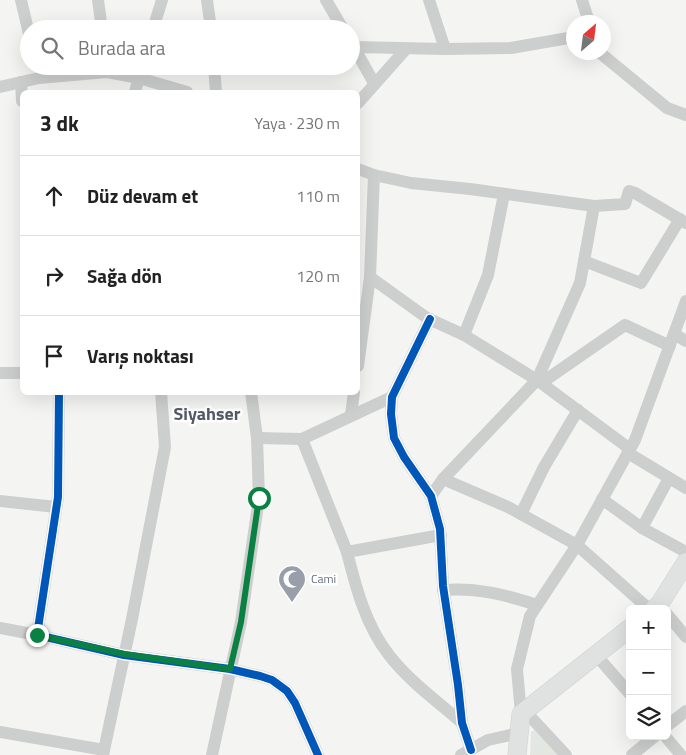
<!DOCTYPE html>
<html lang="tr">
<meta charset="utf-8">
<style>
body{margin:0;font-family:"Titillium Web",sans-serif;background:#f2f2f2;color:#222}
.controls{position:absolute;right:15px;bottom:15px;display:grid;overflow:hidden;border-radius:8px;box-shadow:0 5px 20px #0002}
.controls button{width:45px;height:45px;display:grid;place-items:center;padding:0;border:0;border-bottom:1px solid #e0e0e0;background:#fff;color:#222;font:25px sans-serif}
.compass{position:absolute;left:566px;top:15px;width:45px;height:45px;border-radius:50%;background:#fff;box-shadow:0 5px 20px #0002;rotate:28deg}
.stop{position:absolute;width:15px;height:15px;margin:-11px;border:4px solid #0b8043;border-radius:50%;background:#fff}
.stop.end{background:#0b8043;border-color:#fff;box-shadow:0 1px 5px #0008}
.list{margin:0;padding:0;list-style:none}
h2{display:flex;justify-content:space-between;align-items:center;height:65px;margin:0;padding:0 20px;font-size:21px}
h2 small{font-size:16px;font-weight:400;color:#767676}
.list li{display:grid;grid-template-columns:32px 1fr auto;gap:15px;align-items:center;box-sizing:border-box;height:80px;padding:0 20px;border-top:1px solid #e0e0e0}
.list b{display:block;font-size:19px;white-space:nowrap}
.list em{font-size:16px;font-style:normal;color:#767676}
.icon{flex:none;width:28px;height:28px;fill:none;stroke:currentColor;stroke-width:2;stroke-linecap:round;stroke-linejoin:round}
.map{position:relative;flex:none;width:686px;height:755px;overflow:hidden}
.search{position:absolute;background:#fff;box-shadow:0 5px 20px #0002;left:20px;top:20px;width:340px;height:55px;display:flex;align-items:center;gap:12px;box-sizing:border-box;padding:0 18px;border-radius:28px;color:#767676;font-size:19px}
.panel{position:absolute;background:#fff;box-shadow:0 5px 20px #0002;left:20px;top:90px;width:340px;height:305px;border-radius:8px}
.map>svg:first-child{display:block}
.green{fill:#e3e7e1}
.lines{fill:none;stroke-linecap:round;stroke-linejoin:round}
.secondary-casing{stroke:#d0d1d1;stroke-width:19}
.street{stroke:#cdcece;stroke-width:12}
.secondary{stroke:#e0e1e1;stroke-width:18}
.cycleway-casing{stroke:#fff;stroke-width:11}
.cycleway{stroke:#0057b8;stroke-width:8}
.route{stroke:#0b8043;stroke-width:6}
.labels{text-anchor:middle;stroke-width:5;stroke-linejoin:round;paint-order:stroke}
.poi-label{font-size:12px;fill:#667082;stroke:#fff;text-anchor:start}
.district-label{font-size:18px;font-weight:bold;fill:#535a67;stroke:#fff}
</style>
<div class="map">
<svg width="686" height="755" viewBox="0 0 686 755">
<rect width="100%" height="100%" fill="#f4f5f3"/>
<polygon class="green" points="534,730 564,755 530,755 531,732"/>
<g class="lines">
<g class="secondary-casing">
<g id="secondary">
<polyline points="654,609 659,605 686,562"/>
<polyline points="517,755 521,714 630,628"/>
</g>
</g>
<g class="street">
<polyline points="21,0 29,34"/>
<polyline points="98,0 102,29"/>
<polyline points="207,0 211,29"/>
<polyline points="326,0 343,29"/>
<polyline points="429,0 445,49"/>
<polyline points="582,0 589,22"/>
<polyline points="153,29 162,0"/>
<polyline points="351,42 374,83"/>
<polyline points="354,47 445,49 511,48 574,37"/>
<polyline points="599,52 667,108 686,115"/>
<polyline points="214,66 216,92"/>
<polyline points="21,82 22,101"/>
<polyline points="0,87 39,78 107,72 139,78 187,92"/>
<polyline points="135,92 142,66"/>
<polyline points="358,103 406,49"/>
<polyline points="358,169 374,175 370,277 427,318 464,335 537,380 630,449"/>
<polyline points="374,175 411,183 470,189 594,206 625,204 629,191 635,193 686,223"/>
<polyline points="584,261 641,283 680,219"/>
<polyline points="430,319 392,397 391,414 394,438 404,457 431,496 440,529 443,586 458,685 462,723 471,750"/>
<polyline points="674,334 686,341"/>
<polyline points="464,335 488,275 504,194"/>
<polyline points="358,366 370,277"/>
<polyline points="0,373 22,373"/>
<polyline points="537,380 547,379 625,325 670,346"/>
<polyline points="59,392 58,497 37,635 124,655 230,669 260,676 272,680 287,691 295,703 318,755"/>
<polyline points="351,415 354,392"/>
<polyline points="257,438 302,439"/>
<polyline points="628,453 686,488"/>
<polyline points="443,479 508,507 577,545 649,609"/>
<polyline points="431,496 443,479 537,380 580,283 594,206"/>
<polyline points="602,499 642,528 686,552"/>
<polyline points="0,501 56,507"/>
<polyline points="521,514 544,467 578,410"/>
<polyline points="642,528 669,478"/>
<path d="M441 535 347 552C356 588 366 626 389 655 409 681 437 701 462 723"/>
<polyline points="347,552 302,439 392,397"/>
<path d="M443 590C476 587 506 595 537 605"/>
<polyline points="667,614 686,637"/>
<polyline points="0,628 37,635"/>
<polyline points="596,655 630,694"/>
<polyline points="525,711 566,755"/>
<polyline points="521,714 517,669 530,616 577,545 635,440 686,301"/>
<polyline points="667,726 686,711"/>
<polyline points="0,732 104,750"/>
<polyline points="665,736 681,755"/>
<polyline points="103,755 132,619 165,447 161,392"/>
<polyline points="212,755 241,622 259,498 257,438 251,392"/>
<polyline points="461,755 488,740 519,733"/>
<polyline points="632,755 655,736"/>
</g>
<use href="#secondary" class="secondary"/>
<g class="cycleway-casing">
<g id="cycleway">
<polyline points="430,319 392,397 391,414 394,438 404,457 431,496 440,529 443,586 458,685 462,723 471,750"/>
<polyline points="59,392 58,497 37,635 124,655 230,669 260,676 272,680 287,691 295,703 318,755"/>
</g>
</g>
<use href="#cycleway" class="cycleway"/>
</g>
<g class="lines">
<polyline class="route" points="37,635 124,654 230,669 241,622 259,498"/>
</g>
<defs>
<g id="mosque-pin" transform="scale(1.4375)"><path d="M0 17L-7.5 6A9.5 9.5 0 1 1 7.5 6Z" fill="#989faa" stroke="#fff"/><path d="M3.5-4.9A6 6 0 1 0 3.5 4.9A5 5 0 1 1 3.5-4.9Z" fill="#fff"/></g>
</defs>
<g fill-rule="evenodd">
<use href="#mosque-pin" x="292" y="579"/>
</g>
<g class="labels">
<g class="poi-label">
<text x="311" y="583">Cami</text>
</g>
<g class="district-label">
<text x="207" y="420">Siyahser</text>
</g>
</g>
</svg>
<div class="controls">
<button>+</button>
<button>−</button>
<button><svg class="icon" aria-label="layers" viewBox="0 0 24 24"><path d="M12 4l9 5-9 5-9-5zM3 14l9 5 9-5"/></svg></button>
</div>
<svg class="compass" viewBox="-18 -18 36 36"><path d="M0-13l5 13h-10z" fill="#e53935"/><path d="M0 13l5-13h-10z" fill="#767676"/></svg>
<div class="stop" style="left:259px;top:498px"></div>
<div class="stop end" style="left:37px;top:635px"></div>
<div class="search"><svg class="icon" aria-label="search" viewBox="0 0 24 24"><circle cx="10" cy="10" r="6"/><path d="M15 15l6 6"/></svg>Burada ara</div>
<section class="panel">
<h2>3 dk<small>Yaya · 230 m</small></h2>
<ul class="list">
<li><svg class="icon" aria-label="ahead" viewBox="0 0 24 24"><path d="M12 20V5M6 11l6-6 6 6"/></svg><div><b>Düz devam et</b></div><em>110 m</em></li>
<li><svg class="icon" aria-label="right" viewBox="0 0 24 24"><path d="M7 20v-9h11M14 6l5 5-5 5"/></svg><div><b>Sağa dön</b></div><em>120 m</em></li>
<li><svg class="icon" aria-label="arrive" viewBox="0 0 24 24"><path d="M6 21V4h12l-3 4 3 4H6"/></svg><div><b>Varış noktası</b></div></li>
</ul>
</section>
</div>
